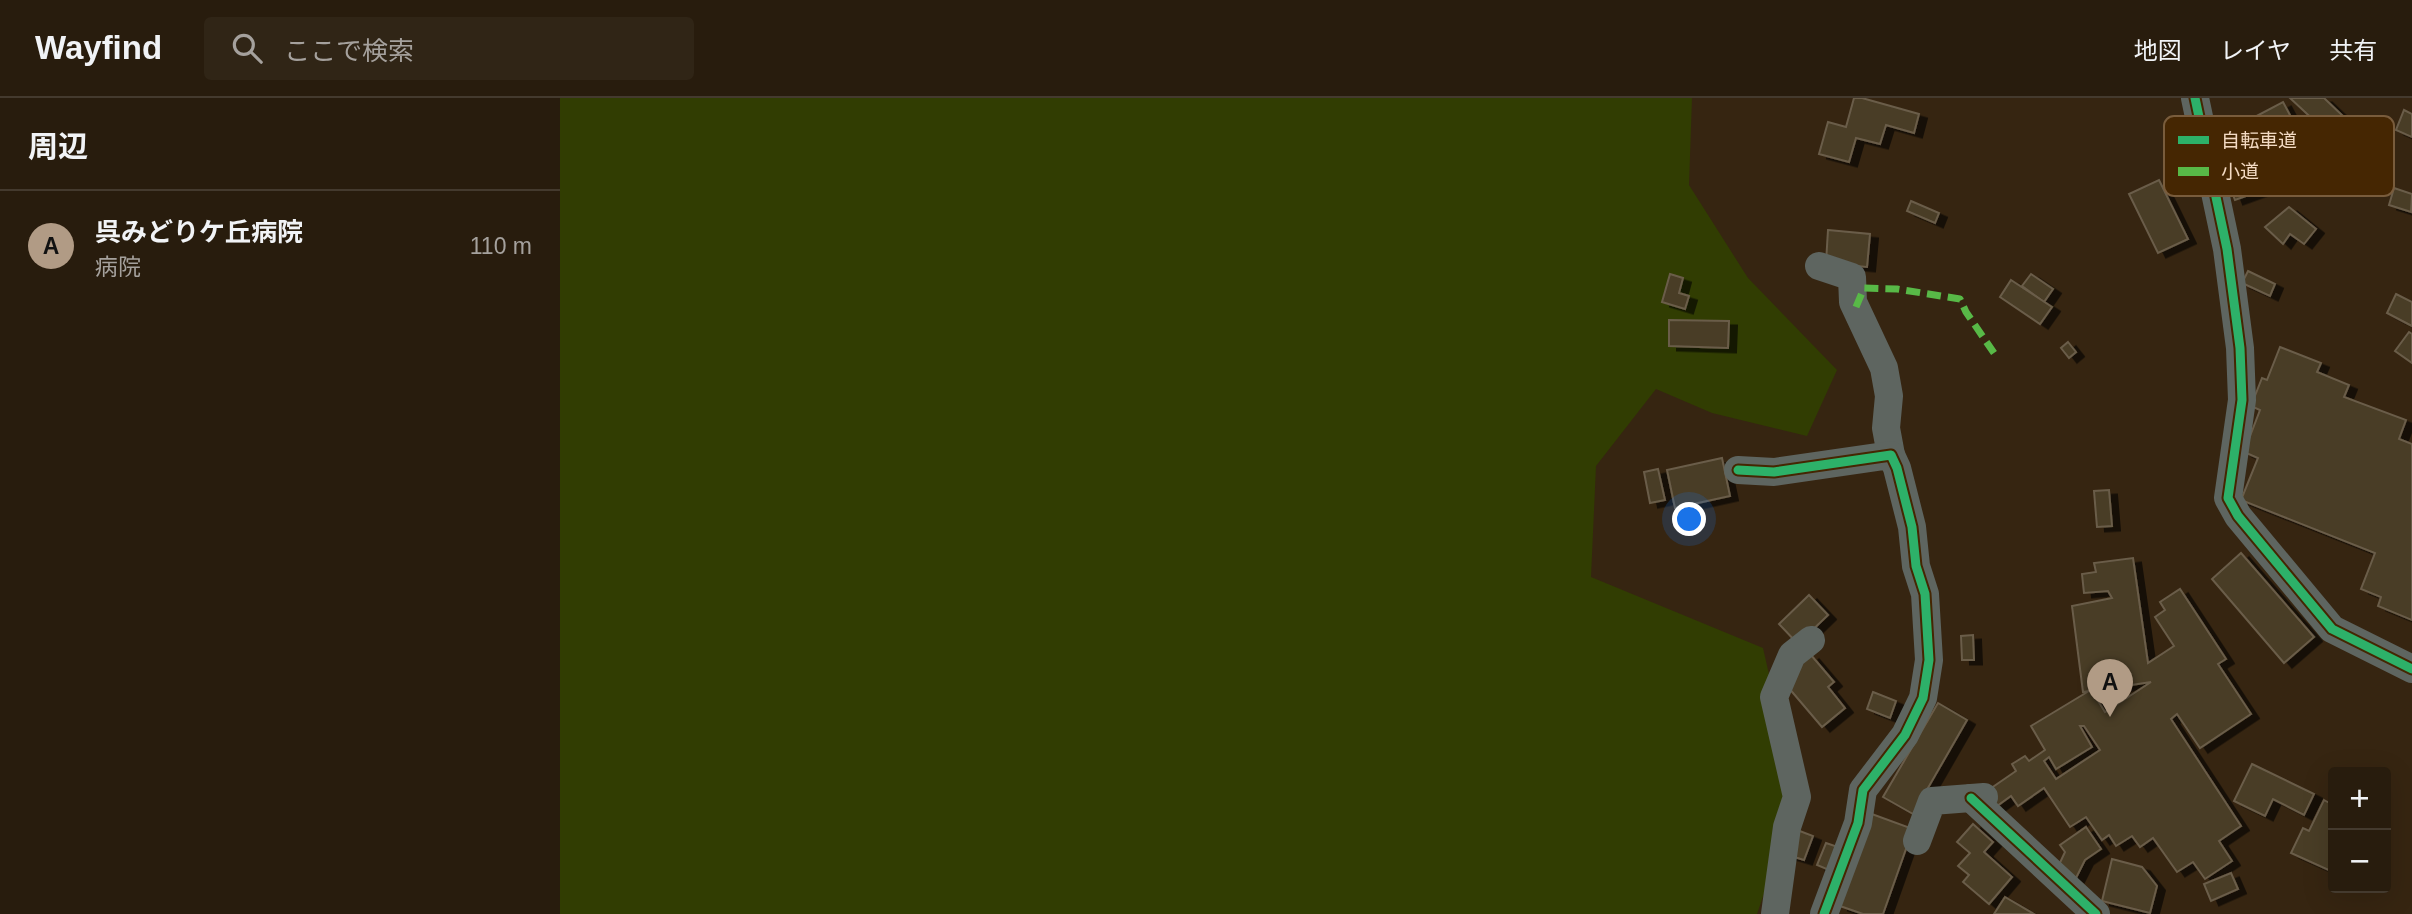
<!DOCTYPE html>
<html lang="ja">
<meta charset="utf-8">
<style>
body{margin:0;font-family:Helvetica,"Noto Sans JP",sans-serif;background:#302516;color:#f1f3f6}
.controls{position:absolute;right:21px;bottom:21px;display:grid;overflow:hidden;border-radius:7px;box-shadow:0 7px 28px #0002}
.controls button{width:63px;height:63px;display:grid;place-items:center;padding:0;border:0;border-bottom:2px solid #443a2e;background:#281c0d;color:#f1f3f6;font:35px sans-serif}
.you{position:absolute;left:1130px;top:422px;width:24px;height:24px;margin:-18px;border:5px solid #fff;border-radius:50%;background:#1a73e8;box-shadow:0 0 0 10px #1a73e833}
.badge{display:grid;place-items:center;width:46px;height:46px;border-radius:50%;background:#b19b85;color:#111;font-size:23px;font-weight:700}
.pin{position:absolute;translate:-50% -58px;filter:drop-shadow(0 2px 4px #0008)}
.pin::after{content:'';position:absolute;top:37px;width:24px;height:21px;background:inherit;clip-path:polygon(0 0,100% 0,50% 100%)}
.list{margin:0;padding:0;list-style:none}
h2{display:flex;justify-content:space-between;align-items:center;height:91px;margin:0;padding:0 28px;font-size:30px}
h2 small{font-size:23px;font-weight:400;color:#a5a19d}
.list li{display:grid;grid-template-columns:46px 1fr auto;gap:21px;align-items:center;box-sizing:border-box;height:112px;padding:0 28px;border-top:2px solid #443a2e}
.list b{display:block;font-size:26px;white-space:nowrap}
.list p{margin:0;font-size:23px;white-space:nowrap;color:#a5a19d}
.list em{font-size:23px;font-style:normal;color:#a5a19d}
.icon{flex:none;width:38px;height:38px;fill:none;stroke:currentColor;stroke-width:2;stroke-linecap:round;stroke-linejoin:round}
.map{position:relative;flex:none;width:1852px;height:816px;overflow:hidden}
header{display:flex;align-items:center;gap:42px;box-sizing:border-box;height:98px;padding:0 35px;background:#281c0d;border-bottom:2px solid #443a2e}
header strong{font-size:33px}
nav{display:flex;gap:38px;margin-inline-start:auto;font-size:24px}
.search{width:490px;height:63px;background:#302516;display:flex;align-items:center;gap:18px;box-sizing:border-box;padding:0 24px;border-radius:7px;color:#a5a19d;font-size:26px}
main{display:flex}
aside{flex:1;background:#281c0d}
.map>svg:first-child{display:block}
.green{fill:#313d02}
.building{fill:#483c26;stroke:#6a5d49;stroke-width:2;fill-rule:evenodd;filter:url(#shadow)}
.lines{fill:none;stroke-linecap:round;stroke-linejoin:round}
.street{stroke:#5e6560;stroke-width:28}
.quiet{stroke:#58b947;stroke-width:7;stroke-dasharray:14 7;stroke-linecap:butt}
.cycleway-casing{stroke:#452602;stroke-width:13}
.cycleway{stroke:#2db169;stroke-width:9}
.key{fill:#452602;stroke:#795c3c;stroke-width:2}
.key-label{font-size:19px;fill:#f3dac3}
</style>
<header>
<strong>Wayfind</strong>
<div class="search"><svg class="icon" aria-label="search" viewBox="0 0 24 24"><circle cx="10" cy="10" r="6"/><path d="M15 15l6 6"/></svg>ここで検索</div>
<nav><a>地図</a><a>レイヤ</a><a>共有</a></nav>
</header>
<main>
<aside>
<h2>周辺<small></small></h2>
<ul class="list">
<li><span class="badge">A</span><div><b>呉みどりケ丘病院</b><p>病院</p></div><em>110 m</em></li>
</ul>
</aside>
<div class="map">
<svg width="1852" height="816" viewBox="0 0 1852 816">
<defs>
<filter id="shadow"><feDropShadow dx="8" dy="4.5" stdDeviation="0" flood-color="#0009"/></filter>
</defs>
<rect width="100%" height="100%" fill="#362511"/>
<polygon class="green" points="0,0 1132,0 1129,87 1188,180 1277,272 1247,338 1152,315 1096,291 1036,368 1031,479 1203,550 1237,699 1197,816 0,816"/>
<g class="building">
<polygon points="1294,0 1302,0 1359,16 1354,35 1326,27 1320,46 1296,40 1289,64 1259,56 1268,24 1286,29"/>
<polygon points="1730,0 1764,0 1805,39 1790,56"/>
<polygon points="1723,4 1756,66 1722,84 1689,22"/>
<polygon points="1844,12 1852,16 1852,39 1836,32"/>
<polygon points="1686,47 1703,92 1675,102 1658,57"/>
<polygon points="1599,82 1628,141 1598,155 1569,96"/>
<polygon points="1834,90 1852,96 1851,114 1829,107"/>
<polygon points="1351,103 1379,115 1375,125 1347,113"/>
<polygon points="1729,109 1756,131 1744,146 1730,136 1723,146 1705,129"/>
<polygon points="1268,132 1310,136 1307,169 1266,165"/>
<polygon points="1688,173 1715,186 1710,198 1682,185"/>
<polygon points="1110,176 1123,180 1119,195 1129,198 1125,211 1102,204"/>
<polygon points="1471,176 1493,191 1484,204 1462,188"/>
<polygon points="1451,182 1492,209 1480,226 1440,199"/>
<polygon points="1836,196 1852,204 1852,228 1827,215"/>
<polygon points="1109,222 1169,223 1168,250 1109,248"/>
<polygon points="1849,234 1852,236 1852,265 1835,253"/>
<polygon points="1508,244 1516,254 1509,260 1501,250"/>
<polygon points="1720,249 1761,265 1757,274 1789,287 1784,299 1846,322 1839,341 1852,346 1852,522 1818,508 1821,499 1801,491 1815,455 1681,402 1698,360 1684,354 1700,312 1691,308 1702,280 1707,282"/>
<polygon points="1162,360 1170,398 1115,410 1107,372"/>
<polygon points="1098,371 1105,402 1090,405 1084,374"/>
<polygon points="1549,392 1552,428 1537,429 1534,393"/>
<polygon points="1681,455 1754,539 1724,565 1652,481"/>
<path d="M1573 460 1588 565 1614 548 1595 519 1605 512 1600 504 1620 491 1666 561 1658 566 1691 616 1640 650 1617 616 1611 621 1681 728 1659 743 1672 763 1645 781 1633 764 1617 774 1593 740 1580 749 1572 738 1556 748 1549 737 1542 742 1526 719 1510 729 1484 690 1458 708 1451 698 1437 708 1427 693 1456 673 1452 666 1465 658 1469 663 1485 652 1471 628 1529 593 1523 594 1512 508 1552 500 1548 493 1524 495 1522 476 1536 474 1534 465ZM1591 584 1545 614 1532 593ZM1520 628H1524L1540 652 1496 681 1484 663 1489 659 1496 671 1532 649Z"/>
<polygon points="1249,497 1268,517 1238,546 1219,526"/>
<polygon points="1413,537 1414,562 1402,562 1401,538"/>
<polygon points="1251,557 1274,584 1268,589 1285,610 1262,629 1222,582"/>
<polygon points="1313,594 1336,603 1330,620 1307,611"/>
<polygon points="1378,605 1407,622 1353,716 1323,699"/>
<polygon points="1692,666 1754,696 1744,717 1713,701 1705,718 1674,703"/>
<polygon points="1764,702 1773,707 1773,774 1731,755 1743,730 1749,733"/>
<polygon points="1309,715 1353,731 1323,816 1303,816 1280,808"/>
<polygon points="1413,726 1433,744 1424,754 1452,779 1429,806 1403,784 1409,777 1398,768 1410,755 1397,744"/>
<polygon points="1526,729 1541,751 1525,762 1516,780 1497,771 1505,754 1500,747"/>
<polygon points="1237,732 1253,738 1244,762 1228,757"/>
<polygon points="1266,745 1278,749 1269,772 1257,767"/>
<polygon points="1552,761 1582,769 1597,788 1590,815 1542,803"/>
<polygon points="1671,775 1678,791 1651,803 1644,786"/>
<polygon points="1445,799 1474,816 1434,816"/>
</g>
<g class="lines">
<g class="street">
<polyline points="1635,0 1667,151 1680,250 1682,302 1668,400 1678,418 1772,531 1852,571"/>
<polyline points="1259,168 1292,179 1293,204 1324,270 1329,298 1326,330 1331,357"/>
<polyline points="1178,372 1214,374 1331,357 1337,370 1352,429 1356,468 1365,496 1369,562 1363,600 1345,637 1303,692 1298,725 1264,816"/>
<polyline points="1411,700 1536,816"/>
<polyline points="1357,743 1372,703 1424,699"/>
<polyline points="1215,816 1227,729 1237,699 1214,599 1232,557 1251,542"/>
</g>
<polyline class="quiet" points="1296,209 1304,190 1337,191 1400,201 1406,214 1434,255"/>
<g class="cycleway-casing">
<g id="cycleway">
<polyline points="1635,0 1667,151 1680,250 1682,302 1668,400 1678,418 1772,531 1852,571"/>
<polyline points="1178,372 1214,374 1331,357 1337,370 1352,429 1356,468 1365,496 1369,562 1363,600 1345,637 1303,692 1298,725 1264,816"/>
<polyline points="1411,700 1536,816"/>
</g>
</g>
<use href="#cycleway" class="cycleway"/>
</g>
<rect x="1604" y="18" width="230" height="80" rx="10" class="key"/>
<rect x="1618" y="38" width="31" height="8" fill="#2db169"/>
<rect x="1618" y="69" width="31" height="9" fill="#58b947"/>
<g class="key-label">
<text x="1661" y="49">自転車道</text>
<text x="1661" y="80">小道</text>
</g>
</svg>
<div class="controls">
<button>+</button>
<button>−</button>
</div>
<div class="you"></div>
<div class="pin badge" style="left:1550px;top:619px">A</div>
</div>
</main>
